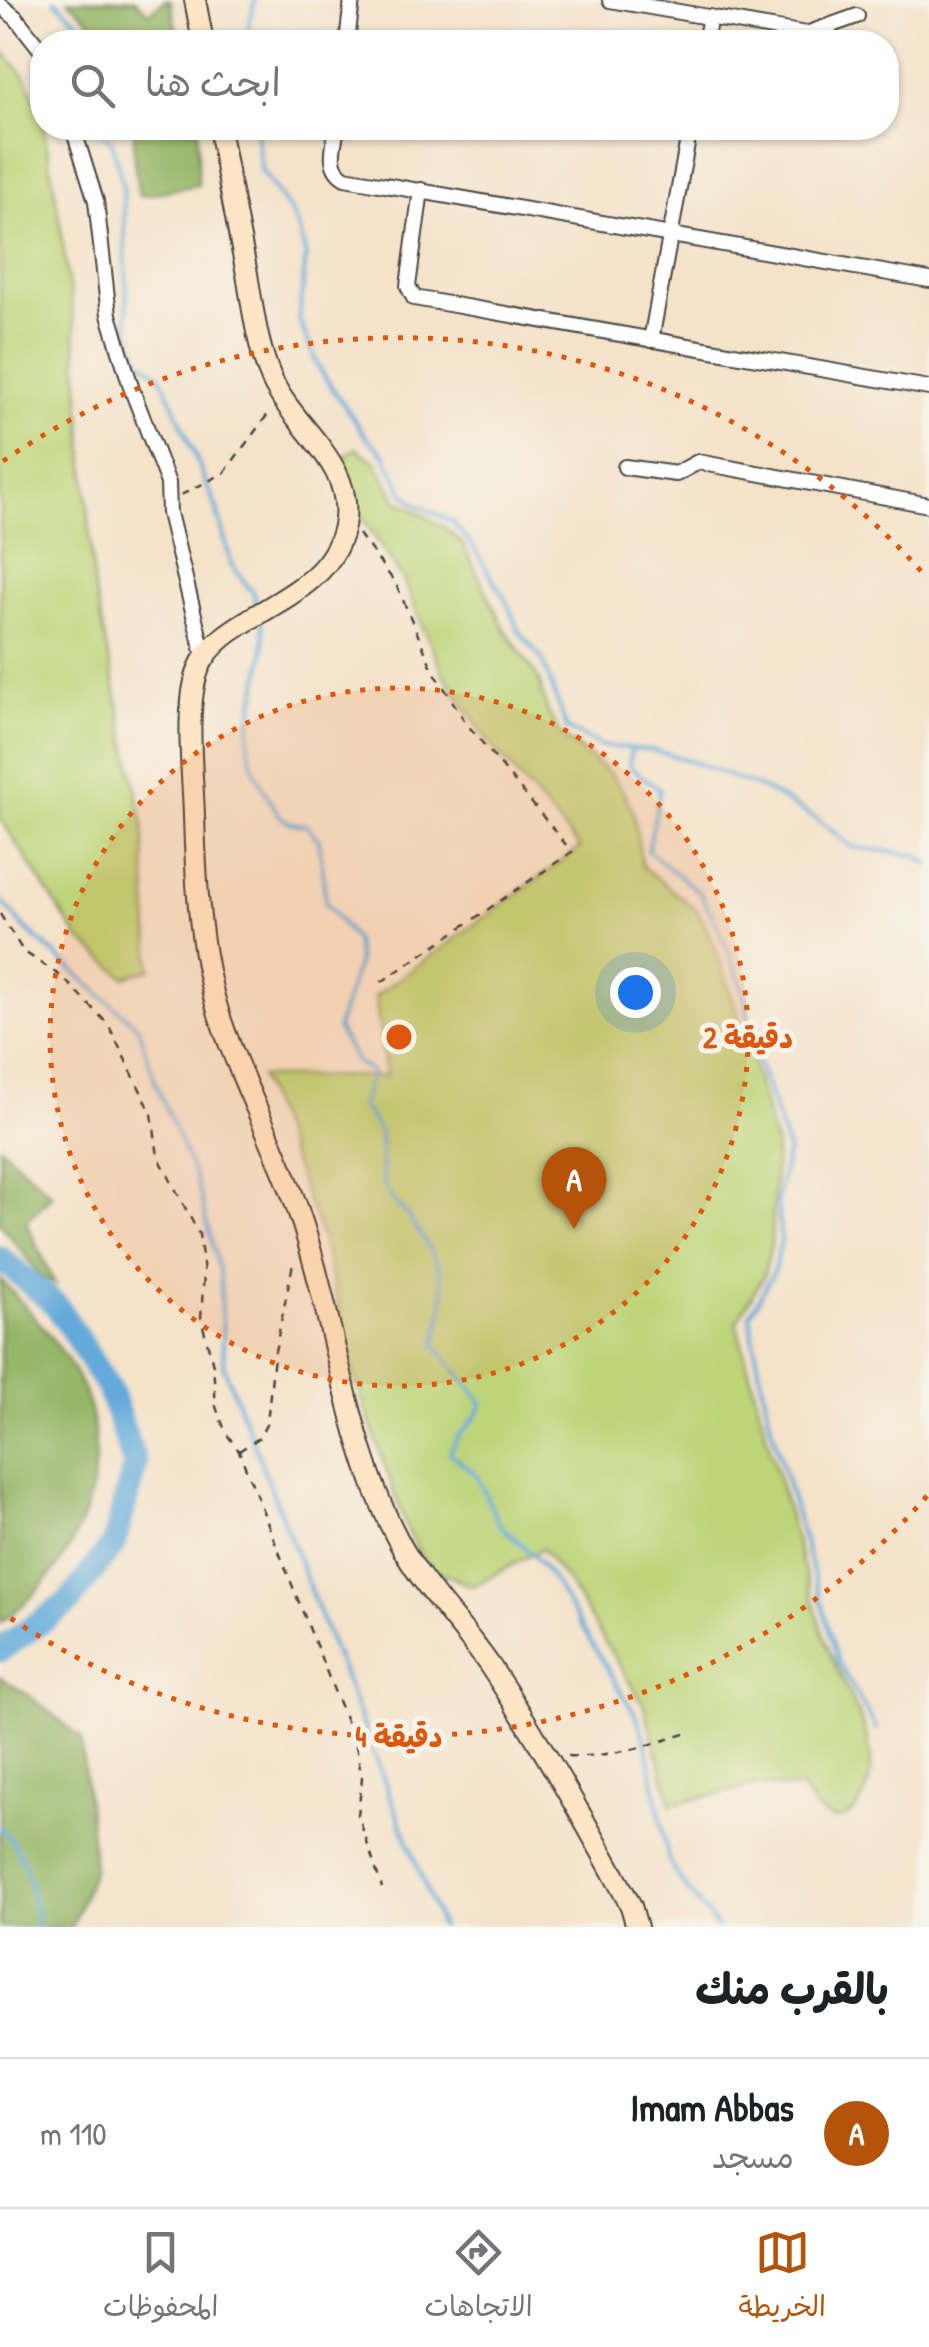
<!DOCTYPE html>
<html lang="ar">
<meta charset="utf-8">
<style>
body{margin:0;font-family:"Patrick Hand","Playpen Sans Arabic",sans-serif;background:#f6f6f6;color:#202124;direction:rtl}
.you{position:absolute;left:635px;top:992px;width:35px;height:35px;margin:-25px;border:8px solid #fff;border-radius:50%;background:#1a73e8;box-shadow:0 0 0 15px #1a73e833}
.badge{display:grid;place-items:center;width:65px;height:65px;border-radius:50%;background:#b45309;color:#fff;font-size:32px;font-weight:700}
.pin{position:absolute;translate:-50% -82px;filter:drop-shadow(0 2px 5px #0008)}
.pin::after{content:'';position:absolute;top:52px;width:35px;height:30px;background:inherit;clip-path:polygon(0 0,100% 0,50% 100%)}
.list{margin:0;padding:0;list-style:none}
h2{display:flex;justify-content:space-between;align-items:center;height:130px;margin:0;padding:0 40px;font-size:42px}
h2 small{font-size:32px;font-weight:400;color:#757577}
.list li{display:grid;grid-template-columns:65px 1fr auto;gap:30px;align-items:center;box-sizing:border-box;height:150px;padding:0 40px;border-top:2px solid #e0e0e0}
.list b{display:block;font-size:38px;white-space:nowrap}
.list p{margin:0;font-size:32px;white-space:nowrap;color:#757577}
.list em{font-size:32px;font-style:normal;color:#757577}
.icon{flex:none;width:55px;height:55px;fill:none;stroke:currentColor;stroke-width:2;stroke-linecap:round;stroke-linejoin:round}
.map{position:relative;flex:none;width:929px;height:1927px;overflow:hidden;direction:ltr}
.search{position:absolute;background:#fff;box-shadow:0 2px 8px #0004;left:30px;right:30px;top:30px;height:110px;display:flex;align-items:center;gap:25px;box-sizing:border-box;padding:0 35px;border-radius:40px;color:#757577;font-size:38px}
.sheet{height:280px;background:#fff}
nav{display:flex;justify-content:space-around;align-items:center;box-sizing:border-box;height:140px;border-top:2px solid #e0e0e0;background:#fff;font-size:28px;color:#757577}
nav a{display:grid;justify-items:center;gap:5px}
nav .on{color:#b45309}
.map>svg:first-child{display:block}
.green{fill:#bdd478;stroke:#748052;stroke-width:2.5}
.forest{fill:#96b668;stroke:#60704a;stroke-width:2.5}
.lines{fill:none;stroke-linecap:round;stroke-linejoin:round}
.stream{stroke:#63aada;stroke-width:4}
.river{stroke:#63aada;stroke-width:25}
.street-casing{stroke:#494643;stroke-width:18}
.secondary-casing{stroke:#494643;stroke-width:24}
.path{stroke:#494643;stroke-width:2.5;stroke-dasharray:8 8;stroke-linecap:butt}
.street{stroke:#fff;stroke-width:14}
.secondary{stroke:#fde5c5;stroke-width:20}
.ring{fill:none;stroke:#df570e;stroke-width:5;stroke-dasharray:5 10}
.centre{fill:#df570e;stroke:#f7f3e8;stroke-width:5}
.ring-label{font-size:30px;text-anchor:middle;font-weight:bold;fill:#df570e;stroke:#f7f3e8;stroke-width:10;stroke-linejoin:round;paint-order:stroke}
</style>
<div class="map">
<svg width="929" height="1927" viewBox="0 0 929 1927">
<rect width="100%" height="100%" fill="#f7f3e8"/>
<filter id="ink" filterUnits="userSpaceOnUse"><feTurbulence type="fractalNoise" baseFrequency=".01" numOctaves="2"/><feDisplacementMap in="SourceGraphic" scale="20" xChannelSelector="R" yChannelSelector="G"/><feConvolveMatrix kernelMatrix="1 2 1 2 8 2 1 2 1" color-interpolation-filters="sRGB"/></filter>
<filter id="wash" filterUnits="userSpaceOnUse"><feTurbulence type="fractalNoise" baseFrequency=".0048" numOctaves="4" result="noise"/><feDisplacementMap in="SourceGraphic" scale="40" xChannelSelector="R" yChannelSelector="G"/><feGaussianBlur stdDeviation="2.25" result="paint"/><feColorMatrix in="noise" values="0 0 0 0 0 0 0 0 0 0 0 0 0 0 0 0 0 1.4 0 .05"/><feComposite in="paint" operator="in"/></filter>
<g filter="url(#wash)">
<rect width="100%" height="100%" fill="#f4e2c9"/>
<g class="green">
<polygon points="0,48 25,76 42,118 57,204 75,328 94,588 143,820 151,969 125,977 78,938 0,818"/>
<path d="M356 448 376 462 397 500 445 528 462 543 505 629 539 680 548 713 561 735 609 773 622 790 633 811 642 866 698 911 716 949 746 1039 776 1147 771 1246 763 1277 736 1323C765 1428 792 1535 825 1640 838 1680 868 1718 871 1761 873 1786 853 1836 821 1813 813 1807 808 1797 802 1789L758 1785 671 1804 644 1705 569 1584 542 1549 472 1586 432 1568 418 1550 405 1524 356 1382 322 1238 260 1077 386 1076 375 996 580 848 487 740 443 673 403 579 358 511 344 457Z"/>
</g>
<g class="forest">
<polygon points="68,0 135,0 149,13 165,0 170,0 179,42 103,42 91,22"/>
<polygon points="134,128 198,128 198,185 139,196 134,161"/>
<polygon points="0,1146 52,1195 26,1222 55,1284 41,1276 0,1223"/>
<path d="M0 1279C26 1307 69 1353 83 1389 118 1476 74 1572 0 1623Z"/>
<polygon points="0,1677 31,1697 81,1738 94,1867 72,1927 0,1927"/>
</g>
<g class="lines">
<g class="stream">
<polyline points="55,0 87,30 93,42"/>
<polyline points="251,42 248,27 255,0"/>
<polyline points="97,128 112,142 123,187 128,328 139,359 159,374 171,398 216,507 232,566 254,594 257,606"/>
<polyline points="256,128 261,170 293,215 301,235 306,256 299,319 318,367 366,437 385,455 404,493 414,503 451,521 471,544 507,602 518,630 542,659 567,729 602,746 652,750 688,760 768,791 817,819 852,847 915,855 929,864"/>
<path d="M261 620C272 660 248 703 249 743 249 761 259 780 267 795 278 815 281 824 306 825L319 840 326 903 355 940 358 961 337 1028 356 1062 372 1072 361 1107C391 1135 376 1150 384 1185 387 1196 400 1206 407 1216 444 1268 452 1282 435 1345L482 1402C477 1427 458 1427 450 1453L476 1474 499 1524 533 1555 551 1577 637 1717 647 1747 668 1858 681 1881 717 1927"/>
<polyline points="631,748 629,766 660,790 648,851 700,893 717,924 742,985 757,1058 788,1150 777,1200 781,1241 774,1271 750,1315 752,1332 770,1422 838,1662 877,1730"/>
<polyline points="0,899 27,930 138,1027 156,1084 196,1180 220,1274 224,1367 441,1927"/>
<path d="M0 1827C28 1857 29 1880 37 1919L32 1927"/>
</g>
<polyline class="river" points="0,1258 57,1306 110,1391 135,1465 114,1543 69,1602 0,1650"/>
</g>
</g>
<g filter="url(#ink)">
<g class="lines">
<g class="street-casing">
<g id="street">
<polyline points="610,0 806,34 857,16"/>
<polyline points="0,5 16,18 42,51"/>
<polyline points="347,42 352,0"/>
<polyline points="705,42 710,17"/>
<polyline points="73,128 96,201 109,315 132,390 168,483 169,513 205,660"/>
<path d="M337 128C334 146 326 167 345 178L929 280"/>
<polyline points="667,128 689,131"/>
<polyline points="421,190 408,286 414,298 929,388"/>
<polyline points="651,340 690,128"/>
<polyline points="625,467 676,474 698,462 929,505"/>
</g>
</g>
<g class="secondary-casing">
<g id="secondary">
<polyline points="195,0 203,42"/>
<path d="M219 128C228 176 237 225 247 274 253 309 257 346 272 380 295 430 356 464 344 526 328 604 223 610 199 668 184 706 193 775 194 816 196 887 200 965 225 1032 249 1097 282 1159 303 1225 336 1328 346 1440 397 1538 421 1586 460 1622 490 1666 541 1743 587 1824 631 1906L637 1927"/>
</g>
</g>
<g class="path">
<polyline points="181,495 224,473 271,410"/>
<polyline points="359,534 396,584 433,670 466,723 572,852 377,985"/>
<polyline points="0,914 23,951 62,977 108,1024 152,1114 158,1156 199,1234 204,1272 201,1318 213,1365 216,1407 226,1433 239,1451 356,1746 362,1778 358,1815 382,1888"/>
<polyline points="239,1451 259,1438 267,1423 274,1356 294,1259"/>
<path d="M568 1756C611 1758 650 1745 691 1732"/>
</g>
<use href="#street" class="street"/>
<use href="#secondary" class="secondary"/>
</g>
</g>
<circle cx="399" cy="1037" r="349" fill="#df570e" fill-opacity=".12"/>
<g class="ring">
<circle cx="399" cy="1037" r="349"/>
<path d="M927 1496A699 699 0 0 1 3 1613M3 461A699 699 0 0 1 927 578"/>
</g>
<circle cx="399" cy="1037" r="15" class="centre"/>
<g class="ring-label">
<text x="748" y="1048">2 دقيقة</text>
<text x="399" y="1747">4 دقيقة</text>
</g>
</svg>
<div class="you"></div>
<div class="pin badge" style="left:574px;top:1229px">A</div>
<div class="search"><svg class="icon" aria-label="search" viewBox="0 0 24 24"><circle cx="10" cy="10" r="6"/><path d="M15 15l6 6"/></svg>ابحث هنا</div>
</div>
<section class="sheet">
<h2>بالقرب منك<small></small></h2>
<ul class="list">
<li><span class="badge">A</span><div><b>Imam Abbas</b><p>مسجد</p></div><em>110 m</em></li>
</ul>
</section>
<nav>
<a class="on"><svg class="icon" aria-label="map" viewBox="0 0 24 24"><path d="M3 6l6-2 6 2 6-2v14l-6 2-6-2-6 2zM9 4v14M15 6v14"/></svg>الخريطة</a>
<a><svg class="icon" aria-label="directions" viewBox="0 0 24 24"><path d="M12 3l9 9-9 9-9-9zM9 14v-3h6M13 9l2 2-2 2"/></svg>الاتجاهات</a>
<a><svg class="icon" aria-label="saved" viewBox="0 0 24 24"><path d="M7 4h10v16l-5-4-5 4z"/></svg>المحفوظات</a>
</nav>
